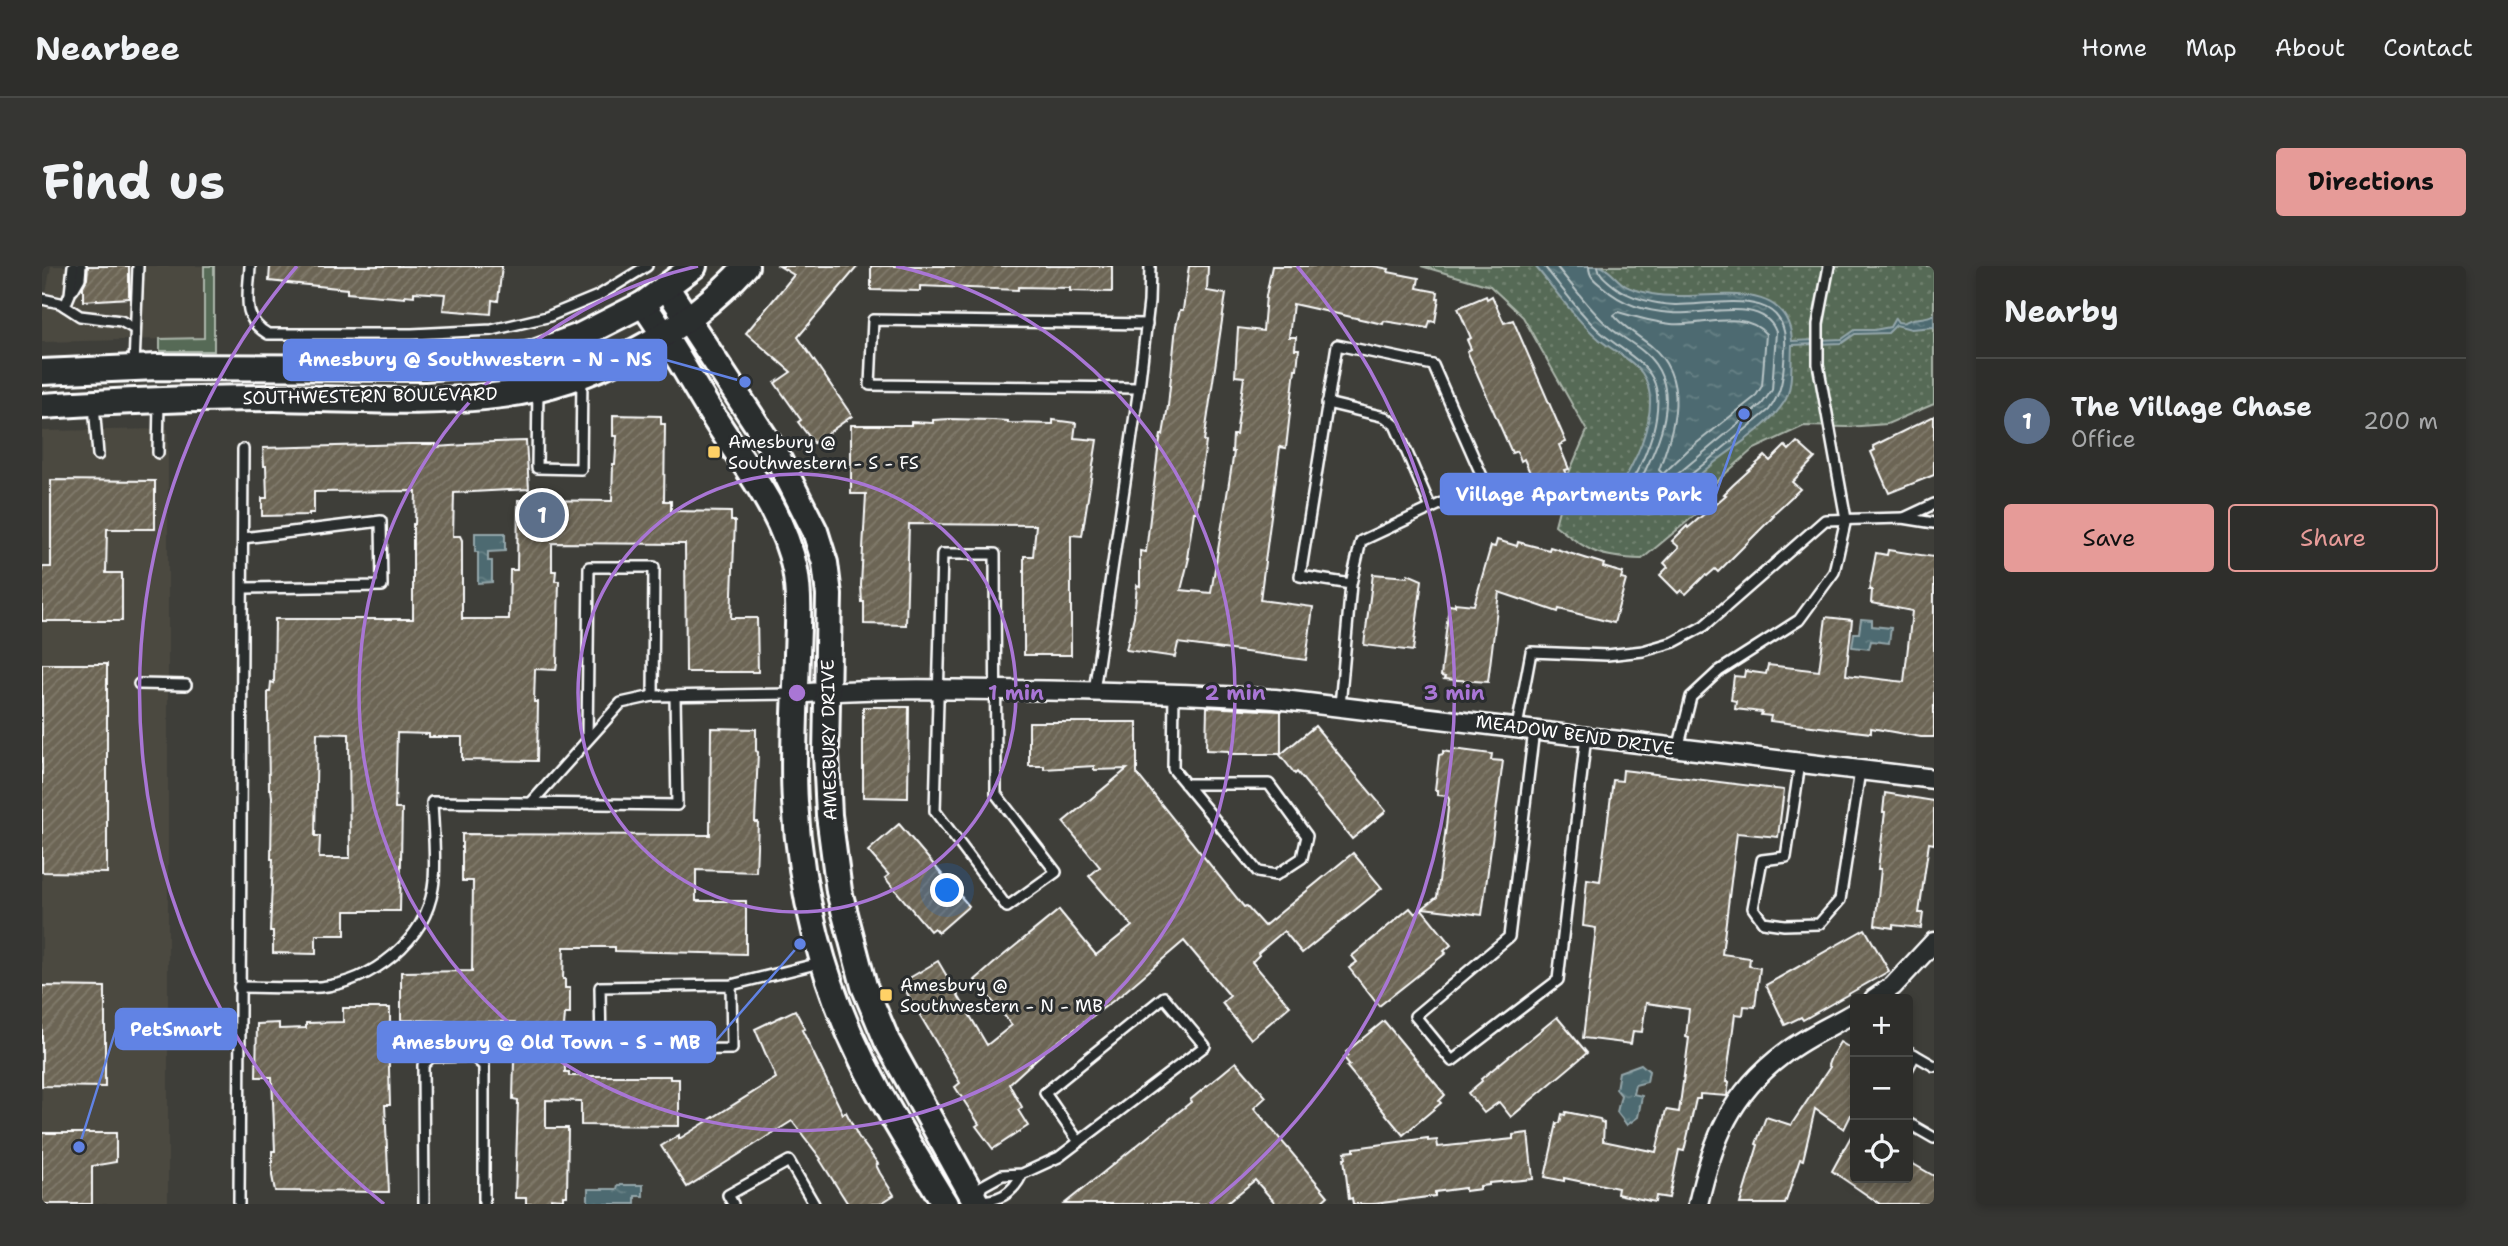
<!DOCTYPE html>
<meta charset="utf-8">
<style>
body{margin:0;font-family:"Shantell Sans",sans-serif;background:#363633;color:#f1f3f6}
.controls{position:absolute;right:21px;bottom:21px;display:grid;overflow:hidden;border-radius:7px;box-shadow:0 4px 10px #0003}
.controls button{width:63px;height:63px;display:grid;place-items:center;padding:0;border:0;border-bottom:2px solid #494a47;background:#2e2e2b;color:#f1f3f6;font:35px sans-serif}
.you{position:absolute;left:906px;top:625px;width:24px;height:24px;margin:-18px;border:5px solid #fff;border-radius:50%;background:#1a73e8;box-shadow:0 0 0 10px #1a73e833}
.badge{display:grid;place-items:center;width:46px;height:46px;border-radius:50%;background:#e69b98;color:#fff;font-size:23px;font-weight:700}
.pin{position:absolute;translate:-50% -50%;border:4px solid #fff;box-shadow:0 2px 7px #0006}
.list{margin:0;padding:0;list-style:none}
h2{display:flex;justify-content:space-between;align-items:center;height:91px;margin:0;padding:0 28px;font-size:30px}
h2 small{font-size:23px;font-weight:400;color:#a7a8a9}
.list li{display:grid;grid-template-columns:46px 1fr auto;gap:21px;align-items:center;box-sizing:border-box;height:126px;padding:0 28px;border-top:2px solid #494a47}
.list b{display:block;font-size:26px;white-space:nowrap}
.list p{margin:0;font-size:23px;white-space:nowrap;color:#a7a8a9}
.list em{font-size:23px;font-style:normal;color:#a7a8a9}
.actions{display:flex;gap:14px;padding:21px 28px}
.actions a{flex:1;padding:16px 0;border:2px solid #e69b98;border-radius:7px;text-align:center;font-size:24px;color:#e69b98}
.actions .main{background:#e69b98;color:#111}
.icon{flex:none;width:38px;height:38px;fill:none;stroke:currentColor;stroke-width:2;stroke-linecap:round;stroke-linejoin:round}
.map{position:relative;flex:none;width:1892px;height:938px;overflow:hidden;border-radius:7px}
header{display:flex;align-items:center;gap:42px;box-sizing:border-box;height:98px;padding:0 35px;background:#2e2e2b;border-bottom:2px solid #494a47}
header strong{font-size:33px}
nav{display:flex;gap:38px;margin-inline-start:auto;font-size:24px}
.intro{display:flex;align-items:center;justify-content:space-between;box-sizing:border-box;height:168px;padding:0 42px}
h1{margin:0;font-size:49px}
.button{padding:18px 32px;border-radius:7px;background:#e69b98;color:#111;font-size:24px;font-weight:700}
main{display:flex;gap:42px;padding:0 42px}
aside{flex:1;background:#2e2e2b;border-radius:7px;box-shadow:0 4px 10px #0003}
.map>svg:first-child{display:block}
.built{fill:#4c4a41}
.grass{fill:#576b56;stroke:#abb5aa;stroke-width:2}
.park{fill:url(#park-dots);stroke:#abb5aa;stroke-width:2}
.water{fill:url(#water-ripples);stroke:#94a6aa;stroke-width:2}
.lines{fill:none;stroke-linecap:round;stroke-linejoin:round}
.shore{stroke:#b8c4c6;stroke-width:2}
.building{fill:url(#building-hatch);stroke:#fff;stroke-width:2;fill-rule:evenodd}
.lane-casing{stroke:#fff;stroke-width:14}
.street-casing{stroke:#fff;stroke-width:23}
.secondary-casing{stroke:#fff;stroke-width:30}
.lane{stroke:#2a2d2e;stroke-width:9}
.street{stroke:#2a2d2e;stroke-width:18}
.secondary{stroke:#2a2d2e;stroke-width:24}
.ring{fill:none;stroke:#a976d5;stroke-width:3.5}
.poi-dot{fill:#ffd166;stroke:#2a2d2e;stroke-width:2.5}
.labels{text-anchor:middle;stroke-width:6;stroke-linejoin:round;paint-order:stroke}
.street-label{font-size:18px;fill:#fff;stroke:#2a2d2e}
.poi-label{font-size:18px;fill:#fff;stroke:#2a2d2e;text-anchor:start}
.centre{fill:#a976d5;stroke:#2a2d2e;stroke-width:3.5}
.ring-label{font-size:21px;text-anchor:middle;font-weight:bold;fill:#a976d5;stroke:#2a2d2e;stroke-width:6;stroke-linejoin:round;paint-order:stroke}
.leader{fill:none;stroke:#6183e4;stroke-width:2.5}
.callout-dot{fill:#6183e4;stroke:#2a2d2e;stroke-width:2.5}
.callout{fill:#6183e4;stroke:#6183e4;stroke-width:2.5}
.callout-label{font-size:19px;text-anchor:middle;font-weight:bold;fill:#fff}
</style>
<header>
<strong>Nearbee</strong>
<nav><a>Home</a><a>Map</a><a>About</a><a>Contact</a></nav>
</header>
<div class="intro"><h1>Find us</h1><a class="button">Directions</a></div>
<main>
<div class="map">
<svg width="1892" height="938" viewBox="0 0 1892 938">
<defs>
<pattern id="park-dots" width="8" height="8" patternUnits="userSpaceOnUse" patternTransform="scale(1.75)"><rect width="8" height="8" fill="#576b56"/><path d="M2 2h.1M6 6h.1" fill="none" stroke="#70816f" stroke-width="1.8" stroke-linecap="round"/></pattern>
<pattern id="water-ripples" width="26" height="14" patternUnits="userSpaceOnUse" patternTransform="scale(1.75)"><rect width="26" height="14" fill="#4d6b71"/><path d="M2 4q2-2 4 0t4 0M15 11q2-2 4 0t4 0" fill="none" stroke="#688186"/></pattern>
<pattern id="building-hatch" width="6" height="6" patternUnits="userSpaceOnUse" patternTransform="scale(1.75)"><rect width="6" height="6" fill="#6c6554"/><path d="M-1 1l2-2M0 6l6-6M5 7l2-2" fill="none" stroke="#827c6e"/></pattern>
</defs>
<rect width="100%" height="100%" fill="#3e3e39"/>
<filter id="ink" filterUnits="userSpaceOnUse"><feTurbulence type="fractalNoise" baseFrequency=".0143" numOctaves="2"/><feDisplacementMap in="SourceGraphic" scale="14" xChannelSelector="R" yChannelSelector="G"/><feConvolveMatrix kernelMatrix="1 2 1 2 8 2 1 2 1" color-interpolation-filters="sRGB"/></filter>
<g filter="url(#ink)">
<g class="built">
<polygon points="9,0 162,0 162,72 0,76 0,50"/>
<polygon points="126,163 126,938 0,938 0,165"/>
</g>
<polygon class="grass" points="162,0 172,0 172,85 118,85 118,73 162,72"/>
<path class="park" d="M1379 0H1892V138L1845 158 1805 161 1762 160 1710 184 1673 217 1653 249 1600 293C1558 292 1546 286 1513 259L1526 209 1545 165 1481 51 1448 20Z"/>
<g class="water">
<path d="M1493 0C1507 0 1548 0 1558 0 1568 3 1575 15 1584 20 1591 24 1602 26 1610 28 1655 38 1746 5 1750 75L1800 73 1813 64H1832L1848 61 1853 52 1856 56C1864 58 1864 54 1871 53 1879 51 1884 53 1892 48V61L1869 63 1854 59 1846 67 1813 68 1800 77 1750 79C1749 95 1751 118 1744 133 1728 162 1687 183 1662 205 1649 216 1629 242 1613 247 1599 251 1588 243 1578 235L1576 224C1580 216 1585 209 1589 201 1602 176 1618 133 1600 107 1590 93 1571 85 1558 74 1533 53 1514 25 1493 0Z"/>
<polygon points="433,267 463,267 463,285 446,286 446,295 450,295 450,316 436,317 436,286 433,286"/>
<polygon points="1819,353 1830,354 1830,360 1849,362 1847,377 1829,375 1827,383 1810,381 1812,367 1817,367"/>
<polygon points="1599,798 1607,805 1605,816 1593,819 1591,828 1600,830 1596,851 1585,859 1575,846 1579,829 1574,823 1577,806"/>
<polygon points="576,919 601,919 601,930 593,930 593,938 546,938 546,923 575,923"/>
</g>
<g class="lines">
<g class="shore">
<path d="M1502 0C1521 23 1540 51 1563 70 1603 101 1626 107 1611 166 1607 179 1601 195 1594 207 1591 213 1586 218 1583 225 1586 238 1600 240 1611 240L1727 144C1742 123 1741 108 1743 83 1748 17 1672 40 1633 39 1613 38 1587 32 1572 20 1565 14 1557 9 1556 0"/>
<path d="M1514 0C1531 20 1547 43 1567 61 1581 73 1602 82 1613 98 1640 136 1611 190 1593 225L1598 230 1608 231 1720 138 1730 124 1734 66C1721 29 1658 50 1630 47 1603 45 1581 39 1561 21 1553 15 1547 11 1547 0"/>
<path d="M1576 46C1593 51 1611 56 1629 58 1659 61 1701 42 1724 68L1720 120 1713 131 1646 184 1621 208 1617 204C1632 162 1649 113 1608 79 1599 72 1576 57 1572 49Z"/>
</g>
</g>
<g class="building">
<polygon points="46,0 87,0 87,32 41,35 41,20 45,13"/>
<polygon points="228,0 460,0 456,35 450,34 449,48 401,44 403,28 372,26 372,30 363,29 363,32 305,27 305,23 227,15"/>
<polygon points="737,0 816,0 756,71 810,150 772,177 756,156 759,154 733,117 749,106 704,67 752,9"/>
<polygon points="829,0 1070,0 1070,26 1028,25 1028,22 976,21 976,24 878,20 878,25 829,24"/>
<polygon points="1147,0 1166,0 1165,25 1184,28 1162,175 1164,176 1154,246 1152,246 1145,292 1147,292 1139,324 1169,327 1192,186 1190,186 1191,169 1194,169 1202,111 1193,110 1196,62 1221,65 1224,30 1230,0 1332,0 1347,3 1346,6 1377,12 1375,22 1396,26 1395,32 1397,32 1393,56 1388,55 1386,62 1342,55 1341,58 1251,38 1247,71 1254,71 1253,83 1257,83 1255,103 1253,103 1244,182 1238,181 1218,334 1271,341 1264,394 1136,377 1133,391 1084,384 1092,350 1095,319 1098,320 1098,285 1104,286 1116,185 1119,169 1121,169 1126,140 1134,60 1138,44 1141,44"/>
<polygon points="1444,30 1445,33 1450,30 1462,57 1471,54 1524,176 1517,179 1527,203 1523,204 1530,220 1504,231 1498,213 1492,216 1482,193 1479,195 1475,185 1470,187 1425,85 1429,83 1425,74 1429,72 1416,42"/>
<path d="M571 149 619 150V158H623L622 235H629V245L689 246V255H693L689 352H715L716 406H644L643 278 510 277V305H514L513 315H517L515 397 514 404 493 403 492 436H496L495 495 420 494V471H387V468L355 467 353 543H360L358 645H303V669H274V688L231 687V665H228L231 593H229L230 531 229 523H227L226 447V426H228L229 416 232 417 233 353H371V258H373L374 225 272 226V247H267V249L220 250V232H225L224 200H222L221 182 367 178H394V181L424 179V177L484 175 487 223 412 227 411 270H418L420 274V353H467L468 304H475L476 234 570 235 571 198H573L575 170H571ZM275 467 307 468 308 592H277L278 570H273Z"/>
<polygon points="1892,150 1892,209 1847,227 1829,186 1833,184 1831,180"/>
<polygon points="908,153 950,154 966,155 966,157 1011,158 1011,154 1034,157 1032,172 1055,174 1040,270 1029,269 1029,389 982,389 982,290 991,290 994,259 867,258 864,359 822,358 822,336 820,336 819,319 824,228 809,228 809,159 869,159 869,156 891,157 891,154"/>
<polygon points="1755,176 1773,192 1750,216 1758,223 1730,249 1732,250 1676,306 1673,303 1665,310 1663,309 1644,328 1639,324 1636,327 1618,309 1626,301 1622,297 1637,281 1630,275 1645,260 1646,262 1684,229 1682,228 1691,219 1723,190 1728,195 1743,180 1747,184"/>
<polygon points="9,214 113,215 113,263 65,263 64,307 80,307 80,355 0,355 0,301 9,301"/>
<polygon points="1455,274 1475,280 1476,276 1507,284 1508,281 1562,298 1561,301 1581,307 1579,313 1584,314 1572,357 1517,343 1516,346 1457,326 1446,416 1402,413 1403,411 1399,410 1407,339 1413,340 1413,337 1432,339 1449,280 1453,281"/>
<polygon points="1846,284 1892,291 1892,471 1879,471 1829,462 1829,467 1728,455 1729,450 1719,449 1720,446 1693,443 1694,435 1689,434 1692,410 1702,411 1703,405 1724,408 1726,399 1777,405 1784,351 1810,354 1804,409 1862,416 1870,345 1829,337 1830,324 1827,324 1834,287 1845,289"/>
<polygon points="1331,308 1365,311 1366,308 1380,314 1371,385 1322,379"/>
<polygon points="0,398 65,398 65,607 0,606"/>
<polygon points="821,441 867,441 866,532 821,531"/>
<polygon points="1165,441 1239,445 1239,488 1187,488 1187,485 1164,484"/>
<polygon points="987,456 1095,456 1095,508 1202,641 1204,640 1222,660 1311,587 1340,622 1260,687 1242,665 1216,687 1217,689 1210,696 1248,740 1209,773 1180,737 1188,730 1142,675 1079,729 1002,786 967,818 980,841 976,844 986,860 951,883 934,860 937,858 913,821 918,817 859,717 896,695 945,779 970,759 933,714 957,693 1017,644 1054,689 1090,660 1047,610 1058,601 1021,556 1085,503 1052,504 1052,500 1002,503 1002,500 987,500"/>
<polygon points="1273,460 1344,545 1310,573 1255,506 1253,508 1238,489"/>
<polygon points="669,462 714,463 714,485 716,486 713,556 716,556 714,606 654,604 654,635 704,635 704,688 573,685 573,681 522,681 521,713 523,713 523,722 528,722 528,748 523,748 522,761 523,806 527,806 527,810 628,810 628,813 637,813 637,860 539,859 539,835 504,834 504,862 526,862 525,930 521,930 521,933 509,932 509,938 484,938 484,932 473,932 476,834 471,833 473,756 359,754 359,706 430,705 431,615 420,615 420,568 668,569"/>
<polygon points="1411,483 1450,488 1449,494 1461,495 1440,649 1381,642 1395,631 1404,561 1407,533 1405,530 1396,529 1396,524 1393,524 1397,489 1401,488 1401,485 1411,487"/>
<polygon points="1581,504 1742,524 1736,571 1695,567 1680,688 1708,692 1707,700 1718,702 1713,741 1702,740 1701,749 1693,748 1684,816 1687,816 1685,830 1658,828 1658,833 1654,833 1642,885 1637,884 1627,932 1614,930 1613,936 1575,928 1576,922 1546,916 1546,917 1522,912 1522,915 1503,911 1515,857 1518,857 1520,848 1523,849 1524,846 1558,853 1559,856 1562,857 1561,875 1614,886 1624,844 1637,846 1647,772 1644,771 1647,743 1604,737 1600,766 1591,765 1589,778 1541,772 1554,662 1541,660 1545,613 1558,615 1571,514 1580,515"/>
<polygon points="1843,527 1892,535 1892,578 1887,577 1877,647 1881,647 1879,662 1851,659 1851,662 1833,659 1839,603 1836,603 1843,546 1841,546"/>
<polygon points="857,558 927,640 896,667 892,662 888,665 843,612 847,609 826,585"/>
<polygon points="1368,642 1373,648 1380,643 1409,679 1402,685 1404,687 1337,740 1307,702 1315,696 1310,690"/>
<polygon points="1823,663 1847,705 1761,754 1759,751 1743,759 1724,719"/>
<polygon points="0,720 63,721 63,821 0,820"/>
<polygon points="301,742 348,742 348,764 346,764 348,839 343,839 347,926 233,925 230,910 230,885 233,885 230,811 214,811 215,758 237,757 237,763 264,762 264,757 301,756"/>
<polygon points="753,744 763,763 760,764 801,848 804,846 816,870 836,898 834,899 838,907 852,929 838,938 806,938 778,894 779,893 750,855 645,921 619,880 637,869 637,873 734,812 713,763"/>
<polygon points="1515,751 1545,787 1469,851 1457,836 1442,847 1426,827 1440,815 1439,813"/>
<polygon points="1342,755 1403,829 1397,835 1399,837 1361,869 1305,801 1308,799 1302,792 1306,789 1304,786"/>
<polygon points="1798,776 1813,785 1813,841 1802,863 1773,843 1761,894 1758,893 1743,938 1698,938 1716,879 1714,878 1724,851 1749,859 1788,801 1786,799 1789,791"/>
<polygon points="1194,796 1224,831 1212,842 1286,930 1277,938 1234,938 1213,914 1184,938 1022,938 1149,836 1148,834"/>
<polygon points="1813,863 1813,912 1866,912 1866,895 1892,910 1892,938 1838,938 1790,905"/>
<polygon points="0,867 74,867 74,896 50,900 50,938 0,938"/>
<polygon points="1486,867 1491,913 1447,917 1447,919 1438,920 1438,923 1423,925 1423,922 1393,926 1393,930 1332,938 1311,938 1310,932 1307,933 1302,892 1304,892 1303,886 1312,885 1312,882 1386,872 1386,875 1395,874 1396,881 1471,873 1471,869"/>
</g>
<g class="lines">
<g class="lane-casing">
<g id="lane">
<path d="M208 0C207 28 198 52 226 68H370L450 64 505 51 556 30 605 0"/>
<polyline points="31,24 38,12 39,0"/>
<polyline points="0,33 18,37 38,50 79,55 93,63"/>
<polyline points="23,40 28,28 31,0"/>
<polyline points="92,100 96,0"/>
<polyline points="1097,122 828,119 831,54 1105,58"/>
<polyline points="496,123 495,202 539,203 540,109"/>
<polyline points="1285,137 1343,151 1353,159 1389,242"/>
<polyline points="52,138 56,189"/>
<polyline points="116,187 117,136"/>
<polyline points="1862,252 1892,238"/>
<polygon points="900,288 953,288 954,528 1014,606 965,641 893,545"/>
<polyline points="201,322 340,320 339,255 201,272"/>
<polyline points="97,418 144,419"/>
<polyline points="1052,425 1097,122 1107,36 1108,0"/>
<polyline points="1132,426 1131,503 1216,606 1234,609 1260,592 1265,570 1227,518 1143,518"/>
<polyline points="1298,440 1309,318 1319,275 1443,217 1391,99 1295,79 1258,310 1309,318"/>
<polyline points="1475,461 1489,386 1565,389 1601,385 1632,376 1662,360 1783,254 1861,252 1892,257"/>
<polyline points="1492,464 1467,671 1373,750 1410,795 1516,714 1544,470"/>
<polyline points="545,473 547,301 612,301 611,430"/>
<polyline points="1636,483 1649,431 1677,405 1757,354 1792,306 1804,253 1776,98 1776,58 1787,0"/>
<polyline points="1758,497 1744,591 1720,594 1711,642 1721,656 1742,659 1777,658 1798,634 1818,505"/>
<polyline points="489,537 579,437 611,430 752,428"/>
<polyline points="689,719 690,783 559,785 558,721 689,719 778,697"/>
<path d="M197 721C224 721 252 723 278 721 330 716 383 675 391 622 395 600 391 560 390 536L635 539 633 430"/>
<polyline points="1866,785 1892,800"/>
<polyline points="1866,802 1873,789"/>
<polyline points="1866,857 1892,872"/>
<path d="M980 908C970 929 956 935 934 935L940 920 960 909 980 908 1017 891 1163 780 1122 731 1003 827 1037 876"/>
<polyline points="197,938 201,183"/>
<polyline points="382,938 381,799 389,791 431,790 442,800 442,938"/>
<polyline points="691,938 686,929 747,895 772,938"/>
</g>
</g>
<g class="street-casing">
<g id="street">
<path d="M754 428C821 422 889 423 956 424 1049 425 1141 427 1233 433L1892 513"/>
<polyline points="1832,733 1851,720 1892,676"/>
<path d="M1656 938C1671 873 1688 828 1743 787 1765 770 1790 760 1813 746"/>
</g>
</g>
<g class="secondary-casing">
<g id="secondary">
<polyline points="625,22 734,188 773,265 783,297 787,329 784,488 787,549 797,625 822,720 845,775 935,938"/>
<path d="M601 38C627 74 648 113 671 150 702 200 741 245 753 304 758 331 756 360 755 388 754 437 750 487 753 536 758 625 781 716 821 796 845 845 875 891 903 938"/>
<polyline points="0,106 115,101 382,102 438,97 489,88 538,70 601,38 652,0"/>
<path d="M0 140C78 135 155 132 233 132 308 133 386 139 460 129 549 117 644 67 704 0"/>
</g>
</g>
<use href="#lane" class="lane"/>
<use href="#street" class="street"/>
<use href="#secondary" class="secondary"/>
</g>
</g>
<g class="ring">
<circle cx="755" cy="427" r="219"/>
<path d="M854 0A438 438 0 1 1 656 0"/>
<path d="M342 938A657 657 0 0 1 255 0M1255 0A657 657 0 0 1 1168 938"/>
</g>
<g class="poi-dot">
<rect x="665" y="179" width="14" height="14" rx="3.5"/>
<rect x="837" y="722" width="14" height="14" rx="3.5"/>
</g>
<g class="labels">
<g class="street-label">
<text transform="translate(328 130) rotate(-1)" y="6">SOUTHWESTERN BOULEVARD</text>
<text transform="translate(1533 469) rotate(8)" y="6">MEADOW BEND DRIVE</text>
<text transform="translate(787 474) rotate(-91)" y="6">AMESBURY DRIVE</text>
</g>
<g class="poi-label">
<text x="686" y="182">Amesbury @<tspan x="686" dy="21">Southwestern - S - FS</tspan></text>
<text x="858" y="725">Amesbury @<tspan x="858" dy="21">Southwestern - N - MB</tspan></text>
</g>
</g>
<circle cx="755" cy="427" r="10" class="centre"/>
<g class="ring-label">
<text x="974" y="434">1 min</text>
<text x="1193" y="434">2 min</text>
<text x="1412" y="434">3 min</text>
</g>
<path class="leader" d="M703 116L624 94M1702 148L1674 228M37 881L74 763M758 678L673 776"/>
<g class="callout-dot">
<circle cx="703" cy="116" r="7"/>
<circle cx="1702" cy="148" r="7"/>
<circle cx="37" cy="881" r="7"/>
<circle cx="758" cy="678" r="7"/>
</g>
<g class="callout">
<rect x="242" y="74" width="382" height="40" rx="7"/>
<rect x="1399" y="208" width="275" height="40" rx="7"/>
<rect x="74" y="743" width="120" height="40" rx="7"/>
<rect x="336" y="756" width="337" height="40" rx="7"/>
</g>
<g class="callout-label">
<text x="433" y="100">Amesbury @ Southwestern - N - NS</text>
<text x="1537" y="235">Village Apartments Park</text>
<text x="134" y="770">PetSmart</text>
<text x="504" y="783">Amesbury @ Old Town - S - MB</text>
</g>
</svg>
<div class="controls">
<button>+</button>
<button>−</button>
<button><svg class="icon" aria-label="locate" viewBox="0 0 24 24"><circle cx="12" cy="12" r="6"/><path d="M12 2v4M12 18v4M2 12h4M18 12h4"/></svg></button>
</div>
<div class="you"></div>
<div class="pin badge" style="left:500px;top:249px;background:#5c6f8a">1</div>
</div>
<aside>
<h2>Nearby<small></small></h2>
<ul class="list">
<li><span class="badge" style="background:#5c6f8a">1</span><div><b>The Village Chase</b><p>Office</p></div><em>200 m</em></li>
</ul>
<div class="actions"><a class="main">Save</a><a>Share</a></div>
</aside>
</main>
